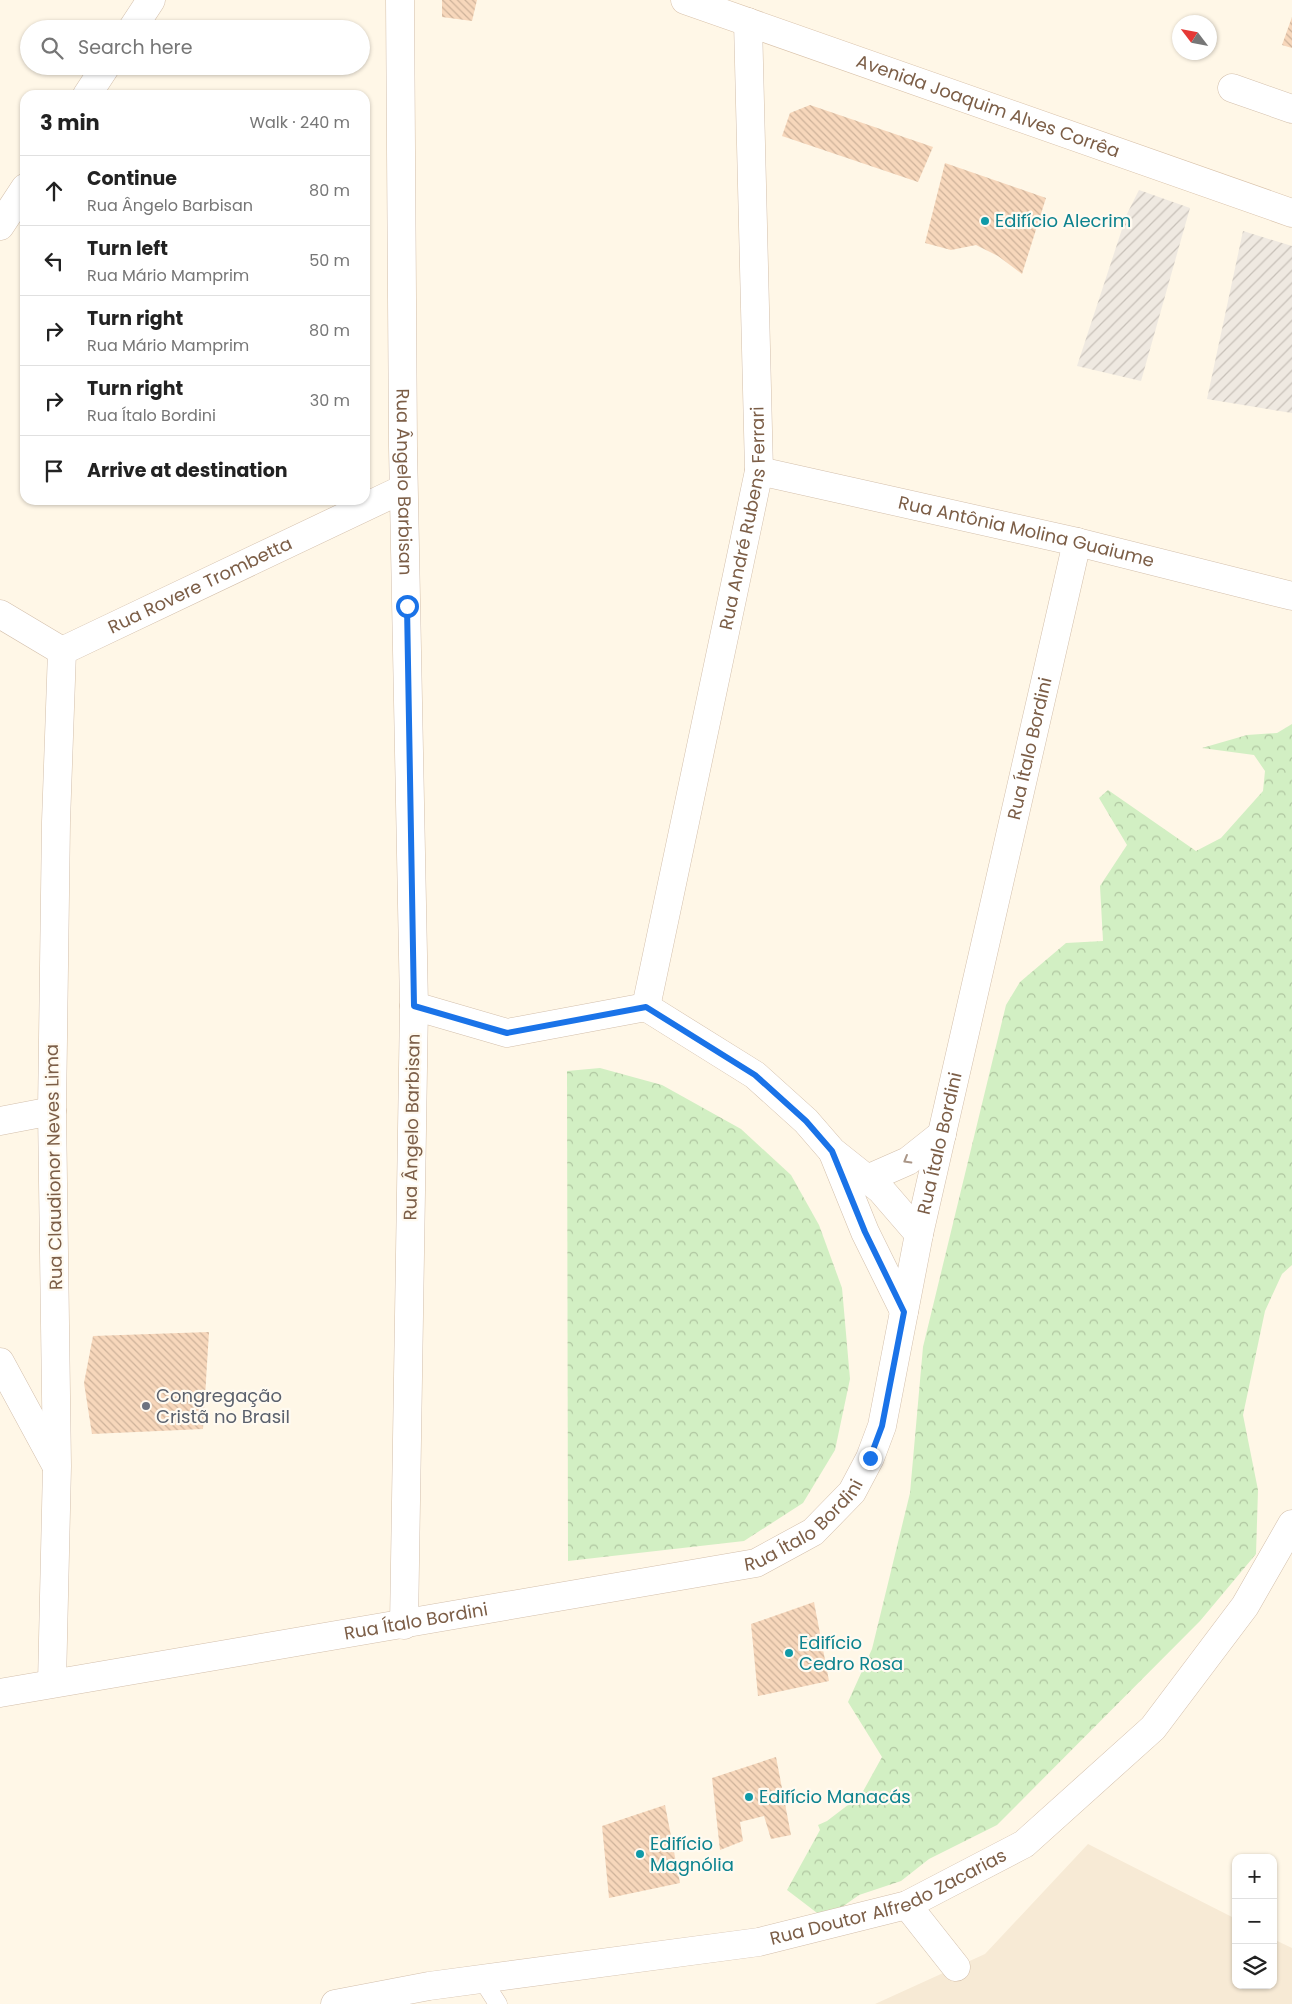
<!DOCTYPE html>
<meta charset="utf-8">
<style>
body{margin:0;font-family:Poppins,sans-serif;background:#f6f6f6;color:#222}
.controls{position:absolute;right:15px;bottom:15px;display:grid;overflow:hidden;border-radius:10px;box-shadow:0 1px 4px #0004}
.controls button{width:45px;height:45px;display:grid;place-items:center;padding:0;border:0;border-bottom:1px solid #e0e0e0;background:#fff;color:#222;font:25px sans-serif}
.compass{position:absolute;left:1172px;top:15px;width:45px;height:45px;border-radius:50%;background:#fff;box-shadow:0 1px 4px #0004;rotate:302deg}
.stop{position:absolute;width:15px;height:15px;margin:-11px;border:4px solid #1a73e8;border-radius:50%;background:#fff}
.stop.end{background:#1a73e8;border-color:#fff;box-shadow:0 1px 5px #0008}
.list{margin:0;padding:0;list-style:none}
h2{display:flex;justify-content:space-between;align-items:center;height:65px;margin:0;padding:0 20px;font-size:21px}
h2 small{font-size:16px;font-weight:400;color:#767676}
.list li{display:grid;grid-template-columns:32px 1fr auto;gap:15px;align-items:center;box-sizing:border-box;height:70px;padding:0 20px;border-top:1px solid #e0e0e0}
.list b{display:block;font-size:19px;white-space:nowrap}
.list p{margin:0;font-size:16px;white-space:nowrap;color:#767676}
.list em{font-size:16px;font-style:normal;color:#767676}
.icon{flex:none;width:28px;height:28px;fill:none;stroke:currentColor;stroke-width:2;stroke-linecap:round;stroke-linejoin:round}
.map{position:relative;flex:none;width:1292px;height:2004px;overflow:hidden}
.search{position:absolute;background:#fff;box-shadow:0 1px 4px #0004;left:20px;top:20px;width:350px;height:55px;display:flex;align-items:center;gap:12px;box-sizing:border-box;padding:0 18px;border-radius:28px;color:#767676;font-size:19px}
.panel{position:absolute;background:#fff;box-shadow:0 1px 4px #0004;left:20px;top:90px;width:350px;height:415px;border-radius:15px}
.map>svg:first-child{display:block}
.residential{fill:#f7ead5}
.industrial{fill:url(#industrial-furrows)}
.forest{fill:url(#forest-crowns)}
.building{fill:url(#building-back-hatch)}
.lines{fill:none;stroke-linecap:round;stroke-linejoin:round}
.service-casing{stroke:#d3bfab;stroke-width:19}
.minor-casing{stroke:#d3bfab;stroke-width:29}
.tertiary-casing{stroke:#d3bfab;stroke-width:29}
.secondary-casing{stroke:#d9c2aa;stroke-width:29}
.service{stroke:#fff;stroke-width:18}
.minor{stroke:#fff;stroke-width:28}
.tertiary{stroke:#fff;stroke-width:28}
.secondary{stroke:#fff;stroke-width:28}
.oneway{stroke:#aa9687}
.route{stroke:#1a73e8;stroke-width:6}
.culture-dot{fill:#0f9aa8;stroke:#fffaf0;stroke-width:2}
.worship-dot{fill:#6b7280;stroke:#fffaf0;stroke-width:2}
.labels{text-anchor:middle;stroke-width:4.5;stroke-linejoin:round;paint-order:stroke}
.street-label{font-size:18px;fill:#7c5e47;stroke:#fffaf0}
.culture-label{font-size:18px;fill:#0d838f;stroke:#fffaf0;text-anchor:start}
.worship-label{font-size:18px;fill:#5b616d;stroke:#fffaf0;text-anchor:start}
</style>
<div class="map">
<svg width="1292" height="2004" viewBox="0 0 1292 2004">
<defs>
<pattern id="industrial-furrows" width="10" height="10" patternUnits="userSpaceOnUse" patternTransform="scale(1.25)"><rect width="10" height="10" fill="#efe9e1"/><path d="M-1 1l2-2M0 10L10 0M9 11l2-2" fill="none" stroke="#c7c0b8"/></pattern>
<pattern id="forest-crowns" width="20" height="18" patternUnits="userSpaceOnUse" patternTransform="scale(1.25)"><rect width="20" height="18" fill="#d2efc3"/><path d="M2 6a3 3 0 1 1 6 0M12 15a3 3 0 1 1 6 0" fill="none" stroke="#afc5a0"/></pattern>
<pattern id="building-back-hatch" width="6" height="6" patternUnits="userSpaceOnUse" patternTransform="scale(1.25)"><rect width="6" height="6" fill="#f7d7bb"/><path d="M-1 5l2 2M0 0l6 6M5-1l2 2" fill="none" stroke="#cdb29a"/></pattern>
</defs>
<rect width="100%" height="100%" fill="#fff7e7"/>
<polygon class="residential" points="1088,1844 1236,1919 1236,1985 1273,1985 1273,1939 1292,1948 1292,2004 875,2004 985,1954"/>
<g class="industrial">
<polygon points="1139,190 1190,208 1141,381 1077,366 1127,214"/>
<polygon points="1243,231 1292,246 1292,413 1207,399"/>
</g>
<g class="forest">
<polygon points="1292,724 1292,1265 1282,1274 1265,1311 1243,1415 1258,1490 1256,1554 1200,1621 997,1825 929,1859 901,1881 859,1895 825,1919 787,1890 820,1830 818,1825 827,1821 861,1795 882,1757 848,1702 872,1649 910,1493 923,1347 1006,1005 1020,982 1066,943 1103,941 1100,886 1127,845 1099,798 1108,790 1196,851 1221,838 1263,791 1265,771 1254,755 1202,748 1247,735 1277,733"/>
<polygon points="600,1068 662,1085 741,1129 791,1175 819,1225 842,1288 850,1379 835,1450 803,1503 744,1541 568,1561 567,1071"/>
</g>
<g class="building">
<polygon points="442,0 477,0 472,21 442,17"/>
<polygon points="1292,17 1292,48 1282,45"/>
<polygon points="810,105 933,147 918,182 782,136 790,113"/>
<polygon points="945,163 1046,198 1022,274 998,256 976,245 951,250 925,243"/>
<polygon points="209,1332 203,1429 92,1434 84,1383 93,1336"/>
<polygon points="814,1602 829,1681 758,1696 751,1624"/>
<polygon points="776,1757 791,1835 771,1839 764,1816 740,1822 743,1841 720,1850 712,1778"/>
<polygon points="665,1805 680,1883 609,1898 602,1826"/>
</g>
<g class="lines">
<g class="service-casing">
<polyline id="service" points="482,1979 498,2004"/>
</g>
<g class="minor-casing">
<g id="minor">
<path id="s1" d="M400 0 403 447 414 1006 404 1625"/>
<polyline points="132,29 151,0"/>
<polyline points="1232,88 1292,109"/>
<polyline points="87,95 106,66"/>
<polyline points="0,226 25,188"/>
<path id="s2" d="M759 471 1077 542 1292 596"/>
<path id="s3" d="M0 614 62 651 403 489"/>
<polyline points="414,1006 507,1033 646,1007 755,1075 806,1121 832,1151 881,1190 919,1234"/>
<path id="s4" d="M646 1007 759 471 748 22"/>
<polyline points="0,1121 52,1111"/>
<polyline points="833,1153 865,1232 904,1311"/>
<polyline points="867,1179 908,1161 942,1134"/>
<polyline points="0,1362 56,1465"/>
<polyline points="52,1683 57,1466 52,1111 56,822 62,651"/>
<path id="s5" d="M0 1693 756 1563 813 1532 852 1492 870 1458 882 1426 919 1234 1077 542"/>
<polyline points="907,1905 956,1967"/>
</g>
</g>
<g class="tertiary-casing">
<g id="tertiary">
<path id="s6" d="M335 2004 429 1986 759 1942 907 1905 1024 1844 1153 1728 1245 1606 1292 1524"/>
</g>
</g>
<g class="secondary-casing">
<g id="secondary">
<path id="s7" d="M685 0 1292 213"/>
</g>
</g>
<use href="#service" class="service"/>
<use href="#minor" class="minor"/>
<use href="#tertiary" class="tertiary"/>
<use href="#secondary" class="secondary"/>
</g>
<defs><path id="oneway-chevron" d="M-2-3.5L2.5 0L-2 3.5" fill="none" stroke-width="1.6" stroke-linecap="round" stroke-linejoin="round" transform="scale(1.25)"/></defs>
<use class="oneway" href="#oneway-chevron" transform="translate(907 1160) rotate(150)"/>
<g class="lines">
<polyline class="route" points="407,606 414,1006 507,1033 646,1007 755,1075 806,1121 832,1151 865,1232 904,1312 882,1426 870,1458"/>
</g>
<g class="culture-dot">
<circle cx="985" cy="221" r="5"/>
<circle cx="789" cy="1653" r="5"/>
<circle cx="749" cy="1797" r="5"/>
<circle cx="640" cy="1854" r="5"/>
</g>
<circle class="worship-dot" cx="146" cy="1406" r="5"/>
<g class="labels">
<g class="street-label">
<text dy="6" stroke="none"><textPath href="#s7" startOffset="321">Avenida Joaquim Alves Corrêa</textPath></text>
<text dy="6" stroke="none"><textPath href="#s1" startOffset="482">Rua Ângelo Barbisan</textPath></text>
<text dy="6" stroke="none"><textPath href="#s4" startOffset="499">Rua André Rubens Ferrari</textPath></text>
<text dy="6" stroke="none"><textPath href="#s2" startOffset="274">Rua Antônia Molina Guaiume</textPath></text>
<text dy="6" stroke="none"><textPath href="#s3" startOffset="225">Rua Rovere Trombetta</textPath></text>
<text dy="6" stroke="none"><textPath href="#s5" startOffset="1654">Rua Ítalo Bordini</textPath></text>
<text transform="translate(412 1127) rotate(-89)" y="6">Rua Ângelo Barbisan</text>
<text dy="6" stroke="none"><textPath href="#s5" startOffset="1249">Rua Ítalo Bordini</textPath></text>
<text transform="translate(54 1167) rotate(-91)" y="6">Rua Claudionor Neves Lima</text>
<text dy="6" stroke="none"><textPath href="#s5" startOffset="828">Rua Ítalo Bordini</textPath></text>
<text dy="6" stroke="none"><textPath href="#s5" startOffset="422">Rua Ítalo Bordini</textPath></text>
<text dy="6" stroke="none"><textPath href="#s6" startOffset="566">Rua Doutor Alfredo Zacarias</textPath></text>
</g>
<g class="culture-label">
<text x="995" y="227">Edifício Alecrim</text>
<text x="799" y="1649">Edifício<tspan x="799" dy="21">Cedro Rosa</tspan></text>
<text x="759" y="1803">Edifício Manacás</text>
<text x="650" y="1850">Edifício<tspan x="650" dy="21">Magnólia</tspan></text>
</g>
<g class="worship-label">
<text x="156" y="1402">Congregação<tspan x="156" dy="21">Cristã no Brasil</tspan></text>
</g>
</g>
</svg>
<div class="controls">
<button>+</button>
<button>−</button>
<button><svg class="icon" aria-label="layers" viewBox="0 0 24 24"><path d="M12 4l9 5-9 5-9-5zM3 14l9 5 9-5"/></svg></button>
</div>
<svg class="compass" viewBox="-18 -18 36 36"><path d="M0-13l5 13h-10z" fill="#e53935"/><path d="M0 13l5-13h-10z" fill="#767676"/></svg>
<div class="stop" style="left:407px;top:606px"></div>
<div class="stop end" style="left:870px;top:1458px"></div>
<div class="search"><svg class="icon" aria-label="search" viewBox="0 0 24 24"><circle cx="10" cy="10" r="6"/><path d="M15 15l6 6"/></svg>Search here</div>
<section class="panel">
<h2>3 min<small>Walk · 240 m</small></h2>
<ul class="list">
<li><svg class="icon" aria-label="ahead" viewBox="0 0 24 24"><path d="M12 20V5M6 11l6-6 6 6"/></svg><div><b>Continue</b><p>Rua Ângelo Barbisan</p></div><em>80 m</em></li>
<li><svg class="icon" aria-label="left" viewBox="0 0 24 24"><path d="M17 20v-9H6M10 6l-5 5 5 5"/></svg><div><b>Turn left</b><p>Rua Mário Mamprim</p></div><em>50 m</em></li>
<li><svg class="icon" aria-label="right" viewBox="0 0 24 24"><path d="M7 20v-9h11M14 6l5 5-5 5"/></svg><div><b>Turn right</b><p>Rua Mário Mamprim</p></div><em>80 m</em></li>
<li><svg class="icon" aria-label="right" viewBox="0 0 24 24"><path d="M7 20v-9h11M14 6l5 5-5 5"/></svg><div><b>Turn right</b><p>Rua Ítalo Bordini</p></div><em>30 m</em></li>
<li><svg class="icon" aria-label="arrive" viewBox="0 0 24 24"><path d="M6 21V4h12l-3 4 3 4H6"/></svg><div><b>Arrive at destination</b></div></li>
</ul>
</section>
</div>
